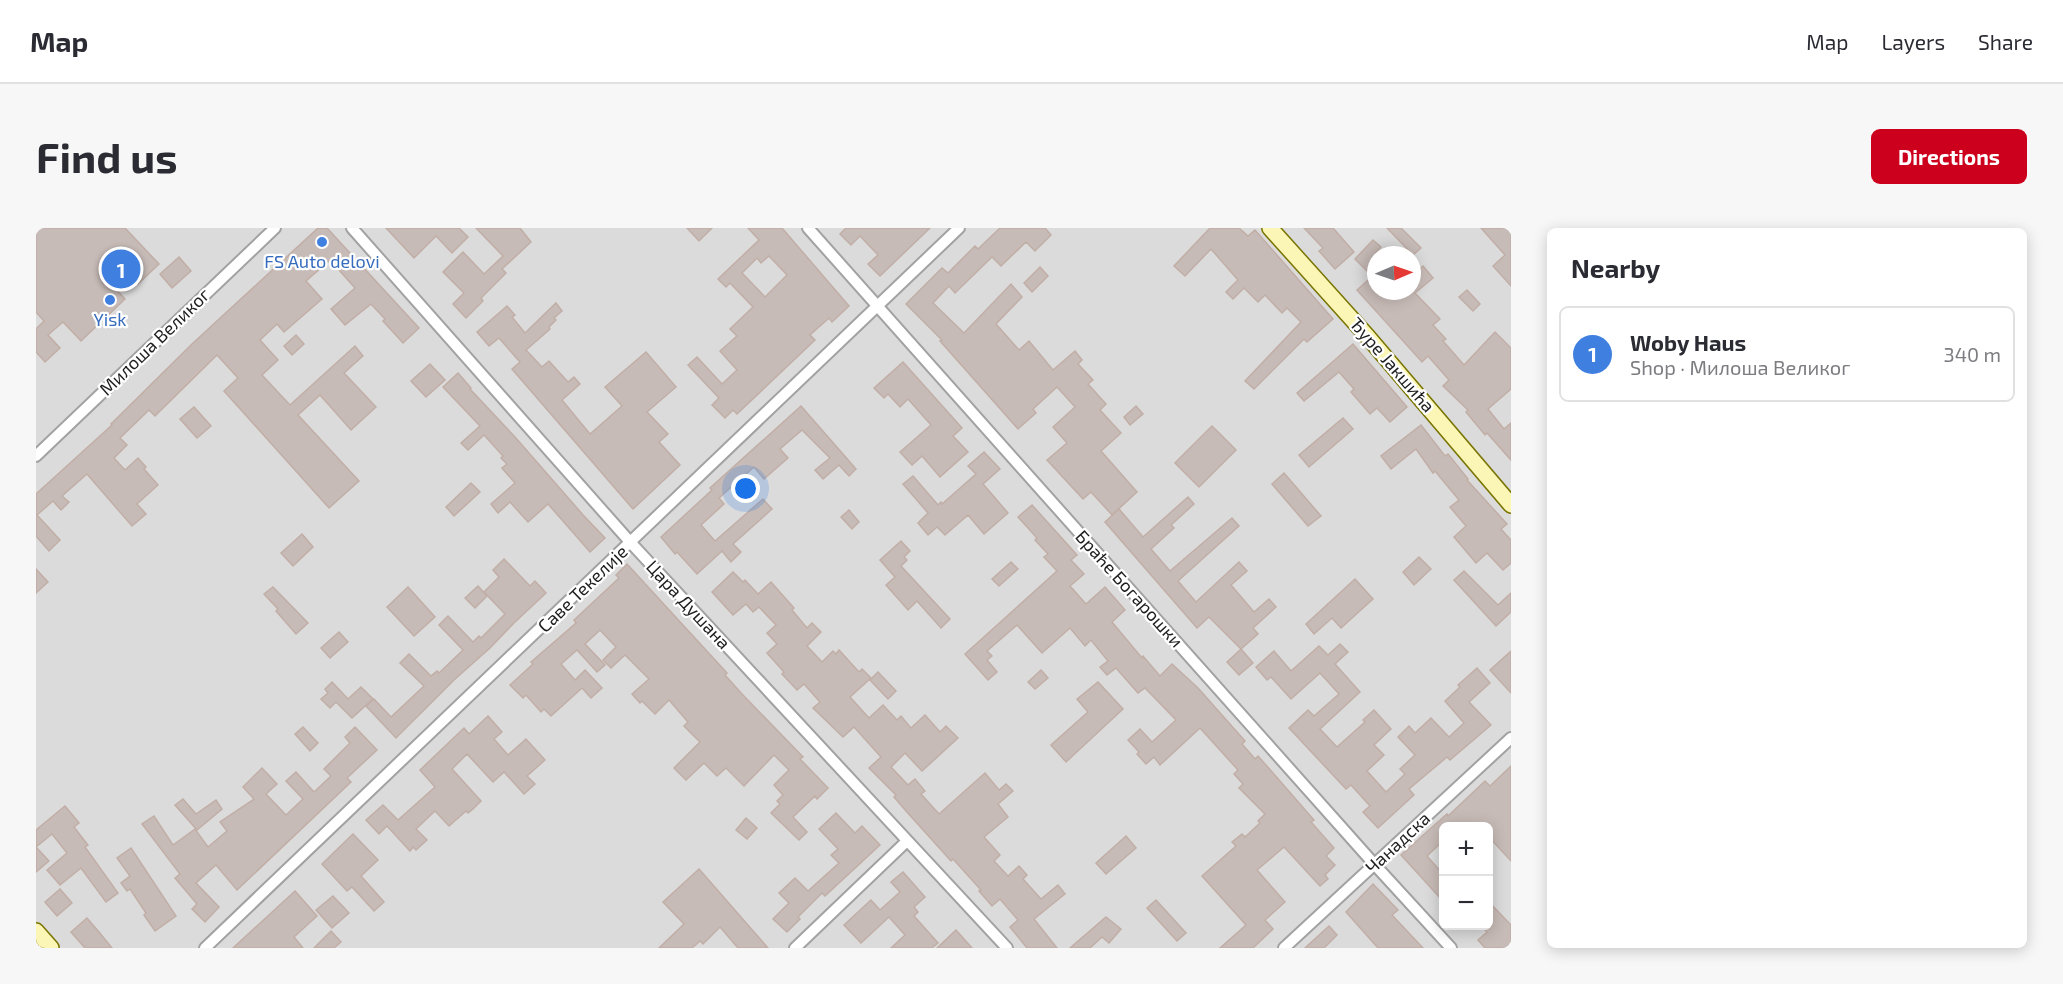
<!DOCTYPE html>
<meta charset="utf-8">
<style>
body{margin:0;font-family:"Exo 2",sans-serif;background:#f7f7f7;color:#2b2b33}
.controls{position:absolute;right:18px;bottom:18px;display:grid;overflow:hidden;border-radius:9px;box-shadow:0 3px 15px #0003}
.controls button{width:54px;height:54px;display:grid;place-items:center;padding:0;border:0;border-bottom:2px solid #e1e1e2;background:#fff;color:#2b2b33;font:30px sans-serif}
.compass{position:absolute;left:1331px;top:18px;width:54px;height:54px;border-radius:50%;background:#fff;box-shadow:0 3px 15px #0003;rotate:88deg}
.you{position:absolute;left:710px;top:261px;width:21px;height:21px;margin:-15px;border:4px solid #fff;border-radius:50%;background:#1a73e8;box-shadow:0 0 0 9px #1a73e833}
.badge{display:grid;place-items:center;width:39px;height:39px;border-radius:50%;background:#cc001d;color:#fff;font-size:20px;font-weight:700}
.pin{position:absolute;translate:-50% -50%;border:3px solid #fff;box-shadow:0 2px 6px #0006}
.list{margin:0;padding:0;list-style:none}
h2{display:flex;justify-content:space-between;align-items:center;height:78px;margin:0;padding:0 24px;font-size:26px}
h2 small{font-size:20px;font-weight:400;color:#7c7c81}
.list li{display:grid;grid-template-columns:39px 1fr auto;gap:18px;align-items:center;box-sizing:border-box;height:96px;margin:0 12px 12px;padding:0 12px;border:2px solid #e1e1e2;border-radius:9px}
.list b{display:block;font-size:22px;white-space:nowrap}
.list p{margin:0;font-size:20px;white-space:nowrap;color:#7c7c81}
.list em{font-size:20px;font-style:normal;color:#7c7c81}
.map{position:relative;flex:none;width:1475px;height:720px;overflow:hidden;border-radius:9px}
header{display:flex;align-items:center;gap:36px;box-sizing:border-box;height:84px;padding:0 30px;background:#fff;border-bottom:2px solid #e1e1e2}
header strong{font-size:28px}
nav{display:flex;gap:33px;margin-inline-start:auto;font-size:21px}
.intro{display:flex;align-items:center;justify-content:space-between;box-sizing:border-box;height:144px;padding:0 36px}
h1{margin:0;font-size:42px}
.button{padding:15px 27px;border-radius:9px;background:#cc001d;color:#fff;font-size:21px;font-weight:700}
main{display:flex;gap:36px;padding:0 36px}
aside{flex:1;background:#fff;border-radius:9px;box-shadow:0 3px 15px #0003}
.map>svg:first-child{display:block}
.residential{fill:#dcdbdb;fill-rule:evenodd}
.building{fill:#c7bbb7;stroke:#c1aea6;stroke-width:1.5;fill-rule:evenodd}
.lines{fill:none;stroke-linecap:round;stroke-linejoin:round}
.street-casing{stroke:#a2a2a2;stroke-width:14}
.secondary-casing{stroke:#787402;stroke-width:18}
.street{stroke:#fff;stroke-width:10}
.secondary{stroke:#fbf5b6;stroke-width:15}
.shop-dot{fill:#3f7fe0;stroke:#fff;stroke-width:2}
.labels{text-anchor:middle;stroke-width:4.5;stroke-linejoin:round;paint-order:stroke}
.shop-label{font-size:18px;fill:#366cbe;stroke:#fff}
.street-label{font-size:18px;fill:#1e1e1e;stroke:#fff}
</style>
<header>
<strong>Map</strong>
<nav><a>Map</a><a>Layers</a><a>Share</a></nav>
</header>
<div class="intro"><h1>Find us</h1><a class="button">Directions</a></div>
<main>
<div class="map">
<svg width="1475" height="720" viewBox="0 0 1475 720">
<rect width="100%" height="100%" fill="#efeae4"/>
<path class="residential" d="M0 0H1475V720H0ZM1340 27H1376V63H1340ZM1408 598H1452V698H1408Z"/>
<g class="building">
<polygon points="0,0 89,0 123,36 102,56 90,43 75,56 89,71 45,113 27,94 12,107 24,120 9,134 0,124 0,101 8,93 0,84"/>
<polygon points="282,0 291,0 383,100 367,115 347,93 349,91 335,76 309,97 295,81 319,60 294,32 270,53 286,71 248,104 241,96 224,112 242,132 226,147 254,177 319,118 327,128 308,145 340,179 315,202 284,167 262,187 323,253 293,280 188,163 202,150 181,127 119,188 113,182 84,210 91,217 78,230 89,242 102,230 110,239 108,241 122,257 101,276 110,286 96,298 51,246 26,268 33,274 25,282 17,273 1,287 24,312 13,323 0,308 0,266 76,197 75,196 156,116"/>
<polygon points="350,0 423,0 432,9 416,25 400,8 378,30"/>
<polygon points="440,0 484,0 495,14 466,41 470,45 445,70 447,73 430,90 417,76 428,65 407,44 427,24 448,46 467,28"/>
<polygon points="651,0 676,0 663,13"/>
<path d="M712 0H746L813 78 796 94 793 90 774 107 779 112 701 186 697 182 689 190 676 177 683 170 652 137 661 129 686 156 701 142 684 123 701 108 694 101 717 79 694 55 690 59 682 51 723 12ZM733 28 751 47 729 69 706 45 721 30 725 35Z"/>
<polygon points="810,0 894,0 844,48 832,36 842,27 824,8 815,17 804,6"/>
<polygon points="964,0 1009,0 1015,7 999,23 990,14 965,38 956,29 919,65 913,58 897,75 928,105 975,56 986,69 960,96 983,122 993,113 1017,142 1039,123 1046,132 1042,136 1057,152 1052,156 1070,176 1064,182 1085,205 1065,223 1101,264 1076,287 1055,264 1047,271 1011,232 1031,215 1017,199 1039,179 1021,159 997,181 1000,185 982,201 904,113 906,112 870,76 906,40 912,45 939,18 942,21"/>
<polygon points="1174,0 1203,0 1212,8 1219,2 1297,91 1271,114 1268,111 1218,161 1209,153 1265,94 1251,80 1246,85 1229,67 1222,74 1208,60 1197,71 1190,64 1202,52 1175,21 1149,48 1138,38"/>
<polygon points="1268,0 1297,0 1318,24 1299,41 1283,23 1287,20"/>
<polygon points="1351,0 1365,0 1385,20 1377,27"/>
<polygon points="1445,0 1475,0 1475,58 1457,38 1469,27"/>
<polygon points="1337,12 1345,19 1340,24 1340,33 1331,43 1319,31"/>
<polygon points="143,29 155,43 136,60 124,46"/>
<polygon points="1387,38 1397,50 1379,65 1404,91 1397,97 1410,111 1407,113 1428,137 1459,104 1475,120 1475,161 1452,181 1468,201 1475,195 1475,232 1451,205 1449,207 1430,184 1432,182 1407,158 1413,152 1392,128 1386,134 1321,62 1340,45 1340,63 1347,63 1352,69 1359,63 1376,63 1376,48"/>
<polygon points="1004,39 1012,48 996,64 988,55"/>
<polygon points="1431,62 1444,76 1437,83 1423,69"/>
<polygon points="520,75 526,83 518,90 520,92 513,99 514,101 490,122 506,139 513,133 532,154 538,149 544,156 526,172 554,206 586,178 569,159 610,124 640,159 611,184 632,206 623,214 644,237 597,281 476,141 484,134 463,110 453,118 441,104 471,78 479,87 476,89 489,105"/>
<polygon points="260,107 268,116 256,127 248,118"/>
<polygon points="1317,116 1371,179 1354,194 1341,180 1334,186 1315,164 1318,161 1303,144 1268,173 1261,165"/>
<polygon points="867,134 926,200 917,208 932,224 904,249 886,228 876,237 864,224 895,197 872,171 864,179 852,166 848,170 838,160"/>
<polygon points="394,136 409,152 390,169 375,153"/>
<polygon points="422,145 435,160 434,161 479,209 548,288 569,310 554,324 512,276 492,294 474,274 462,285 455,276 479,255 466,240 471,236 465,230 467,228 448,207 432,222 425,215 444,198 407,159"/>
<polygon points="765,178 820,241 813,248 803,237 787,251 779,242 794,230 766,202 744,221 752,230 728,251 718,239 683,270 688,276 665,297 679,313 727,271 736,281 697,316 705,324 695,334 686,323 661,346 641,324 639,326 625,309 676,262 674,260"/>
<polygon points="1100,178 1107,186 1094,197 1088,189"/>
<polygon points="158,179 175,198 161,210 144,191"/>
<polygon points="1307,190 1317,201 1273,239 1263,227"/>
<polygon points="1385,197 1409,228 1412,226 1432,251 1431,252 1471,296 1465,301 1475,312 1475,335 1467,342 1451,325 1440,335 1418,309 1430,298 1414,279 1423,272 1399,243 1397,245 1380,221 1355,241 1345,228"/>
<polygon points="1176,198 1200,222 1163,259 1139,235"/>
<polygon points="948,224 964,241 947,256 972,285 948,306 932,287 909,307 901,299 892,307 882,295 892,285 867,256 877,248 902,277 905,274 906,276 940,246 932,238"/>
<polygon points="1248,245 1285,288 1272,298 1236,256"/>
<polygon points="435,255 444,264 418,288 410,279"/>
<polygon points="1152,269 1158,276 1135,297 1138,300 1115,321 1134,343 1196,290 1203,298 1142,353 1160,374 1203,334 1211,343 1195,357 1218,384 1233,371 1240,379 1217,400 1222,406 1205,421 1173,389 1161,400 1069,294 1083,281 1107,309"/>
<polygon points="996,277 1041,327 1035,332 1048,346 1034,358 1050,376 1069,359 1089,382 1076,394 1106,430 1107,428 1124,448 1136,436 1162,460 1209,513 1206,516 1219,531 1222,528 1237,545 1278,592 1275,594 1298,620 1290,628 1299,637 1289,647 1292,651 1284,658 1248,619 1221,642 1249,674 1229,692 1237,701 1217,720 1184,720 1210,697 1166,648 1200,618 1196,614 1206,606 1209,609 1224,595 1222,593 1229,586 1203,560 1207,556 1198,546 1202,542 1164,500 1124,537 1118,529 1110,536 1101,526 1103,524 1092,512 1104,501 1116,514 1140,492 1109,460 1102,465 1080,440 1071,447 1064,439 1072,433 1055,412 1049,418 1034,400 1006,425 981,397 951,423 956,428 951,432 961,444 952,452 929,426 1021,343 1008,329 1012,326 999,312 1001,310 982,289"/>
<polygon points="813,282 823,294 816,301 805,289"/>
<polygon points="266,306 277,319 257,338 245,325"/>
<polygon points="865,313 874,323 868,329 871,332 865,338 914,391 905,400 881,373 872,382 850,357 859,349 844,332"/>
<polygon points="1383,329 1395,341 1378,357 1367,344"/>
<polygon points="468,331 494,358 499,353 510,365 478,395 454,420 418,452 360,510 330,478 338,471 355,489 388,458 364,435 373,426 395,448 401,443 403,445 427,422 403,397 412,388 437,414 443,408 445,410 469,386 448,364 463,349 457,342"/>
<polygon points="975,334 982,341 963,358 956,351"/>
<polygon points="591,336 691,445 689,447 706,466 767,529 764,531 792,560 781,571 779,568 757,589 771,604 763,612 735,585 744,576 741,573 747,567 738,557 753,542 738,527 708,558 690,540 681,548 668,535 650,552 638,540 664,514 648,498 652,494 633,472 619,486 606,473 604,475 596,466 613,451 589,427 575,440 567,432 580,419 564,402 549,416 569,437 561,444 541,422 525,436 539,452 549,442 566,460 555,470 546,460 515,488 508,481 505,484 490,467 487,470 474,457 497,436 495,434 540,395 538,392 583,350 580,347"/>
<polygon points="0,341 12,354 0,365"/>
<polygon points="1428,343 1462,377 1475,365 1475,384 1460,398 1418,352"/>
<polygon points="697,344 707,354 709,352 722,366 735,354 758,380 756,382 771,400 776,395 785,404 771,418 786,434 797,423 800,426 803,422 823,444 826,441 835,450 814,469 833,490 847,477 861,492 865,488 875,500 889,487 904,504 910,498 922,510 886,543 869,525 855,539 872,557 879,551 889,563 885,566 903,586 949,545 963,562 970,556 977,563 962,576 972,589 948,609 964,627 958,633 972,648 983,638 991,647 987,651 1005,671 1022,657 1029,666 998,691 1021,720 991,720 974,699 982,692 964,671 956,678 943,663 945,662 917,631 915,633 870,583 858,569 860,567 833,540 845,529 818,499 807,509 777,480 784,474 768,456 761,462 746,446 748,444 731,425 741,416 731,405 740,397 723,379 717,384 710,376 697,387 676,364"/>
<polygon points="1319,351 1337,371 1305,400 1296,390 1278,406 1270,396"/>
<polygon points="442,358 451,368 439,380 429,370"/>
<polygon points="237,359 272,395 260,406 240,383 242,381 228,366"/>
<polygon points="372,359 399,389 378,408 351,379"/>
<polygon points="303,404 312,414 294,430 285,420"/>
<polygon points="1304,416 1312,424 1299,436 1324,464 1284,501 1301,519 1329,494 1327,492 1338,482 1355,501 1338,517 1348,527 1331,543 1350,564 1369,546 1364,541 1379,527 1362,509 1373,498 1379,505 1395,490 1413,509 1428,495 1409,473 1424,459 1422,457 1441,440 1454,455 1433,474 1455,497 1414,532 1411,529 1373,561 1378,567 1342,600 1327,584 1334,578 1315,557 1310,561 1253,500 1272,482 1278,488 1303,466 1284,445 1255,471 1235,449 1231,452 1220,439 1238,423 1255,443 1283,418 1292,427"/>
<polygon points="1205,421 1217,435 1203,447 1191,434"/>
<polygon points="1475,423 1475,465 1454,442"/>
<polygon points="1005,442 1012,450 999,461 992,454"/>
<polygon points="842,444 860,463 852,471 834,452"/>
<polygon points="296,454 312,471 325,459 337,471 316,490 300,474 294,480 285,471 292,465 289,461"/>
<polygon points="1062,454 1087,481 1030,534 1015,517 1052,484 1041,471"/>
<polygon points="452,488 466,504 458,511 472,527 490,511 509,532 491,548 499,556 488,566 468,544 457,554 431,526 416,541 445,573 437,581 432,585 430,583 413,598 399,583 380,601 391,612 380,622 377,619 374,623 351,598 343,606 330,592 347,577 362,592 399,559 384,542 428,500 433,506"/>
<polygon points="267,499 282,515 274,523 259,506"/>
<polygon points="319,499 341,522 311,550 315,554 201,662 180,637 160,655 183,679 169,694 156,681 161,676 139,650 144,646 106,596 118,588 137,617 159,601 172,619 191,603 184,594 218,571 207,559 226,540 241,556 230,566 250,587 267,571 250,553 260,544 278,564 295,548 288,541 314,515 309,509"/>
<polygon points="1475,538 1475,633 1452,608 1452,598 1407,598 1407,613 1391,628 1407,646 1407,673 1365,627 1394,601 1411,586 1412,588 1449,553 1454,558"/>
<polygon points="147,571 160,586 180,572 186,581 161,602 139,577"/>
<polygon points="29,578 43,595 38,599 52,617 49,619 82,665 70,674 45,640 24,657 11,642 31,625 16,606 0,619 13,633 0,644 0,602"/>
<polygon points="800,585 819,605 826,598 844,617 789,668 786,665 762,689 764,691 751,704 737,691 753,675 743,665 759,650 772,663 803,635 795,627 802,621 783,601"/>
<polygon points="710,590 721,600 711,611 700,602"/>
<polygon points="317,606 342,632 325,648 348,674 338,683 316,659 311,663 286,636"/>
<polygon points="1090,608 1100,620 1070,646 1060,635"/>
<polygon points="95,620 140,688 119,703 108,687 110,685 94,661 91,663 85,655 94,648 81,630"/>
<polygon points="663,641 732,720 702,720 684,699 667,716 664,713 656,720 623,720 648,696 627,674"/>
<polygon points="867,644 889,669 878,679 882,684 878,688 902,715 896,720 855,720 869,707 853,689 825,715 808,697 835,672 844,682 864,664 855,654"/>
<polygon points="1337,656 1362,682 1356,687 1387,720 1342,720 1310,684"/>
<polygon points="24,661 36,675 21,688 9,674"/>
<polygon points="259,663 281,688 258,709 267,720 197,720"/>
<polygon points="297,668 313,685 296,700 280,682"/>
<polygon points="1120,672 1150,705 1141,713 1111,680"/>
<polygon points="1452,673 1475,697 1475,720 1449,720 1442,712 1451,704 1445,698 1452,698"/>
<polygon points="1070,689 1085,701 1073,715 1066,709 1054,720 1034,720"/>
<polygon points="51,690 63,704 76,720 49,720 35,704"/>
<polygon points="1293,698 1301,707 1288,720 1269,720"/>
<polygon points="920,702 936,720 901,720"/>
<polygon points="295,703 305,714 298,720 278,720"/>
</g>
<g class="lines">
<g class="street-casing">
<g id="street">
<polyline points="316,0 595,315 971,720"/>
<polyline points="772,0 1339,637 1415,720"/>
<polyline points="0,228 239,0"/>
<polyline points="169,720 923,0"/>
<polyline points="759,720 871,613"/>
<polyline points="1248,720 1475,510"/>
</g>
</g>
<g class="secondary-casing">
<g id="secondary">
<polyline points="1234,0 1332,109 1475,277"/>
<polyline points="0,703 15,720"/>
</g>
</g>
<use href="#street" class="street"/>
<use href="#secondary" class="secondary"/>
</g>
<g class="shop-dot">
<circle cx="286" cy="14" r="6"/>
<circle cx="74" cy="72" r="6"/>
</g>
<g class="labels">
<g class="shop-label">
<text x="286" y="40">FS Auto delovi</text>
<text x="74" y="98">Yisk</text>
</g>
<g class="street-label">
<text transform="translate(119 114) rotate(-44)" y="6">Милоша Великог</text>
<text transform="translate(1356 137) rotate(49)" y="6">Ђуре Јакшића</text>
<text transform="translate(547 361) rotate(-44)" y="6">Саве Текелије</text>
<text transform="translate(1093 361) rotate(48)" y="6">Браће Богарошки</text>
<text transform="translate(652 377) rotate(47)" y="6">Цара Душана</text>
<text transform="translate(1362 615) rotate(-43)" y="6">Чанадска</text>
</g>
</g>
</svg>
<div class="controls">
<button>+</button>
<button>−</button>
</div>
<svg class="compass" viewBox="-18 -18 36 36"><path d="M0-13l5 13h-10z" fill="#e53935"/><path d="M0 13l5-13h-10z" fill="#7c7c81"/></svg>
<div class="you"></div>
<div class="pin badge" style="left:85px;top:41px;background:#3f7fe0">1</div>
</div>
<aside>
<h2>Nearby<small></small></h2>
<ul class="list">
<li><span class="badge" style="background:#3f7fe0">1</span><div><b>Woby Haus</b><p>Shop · Милоша Великог</p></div><em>340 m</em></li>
</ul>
</aside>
</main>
